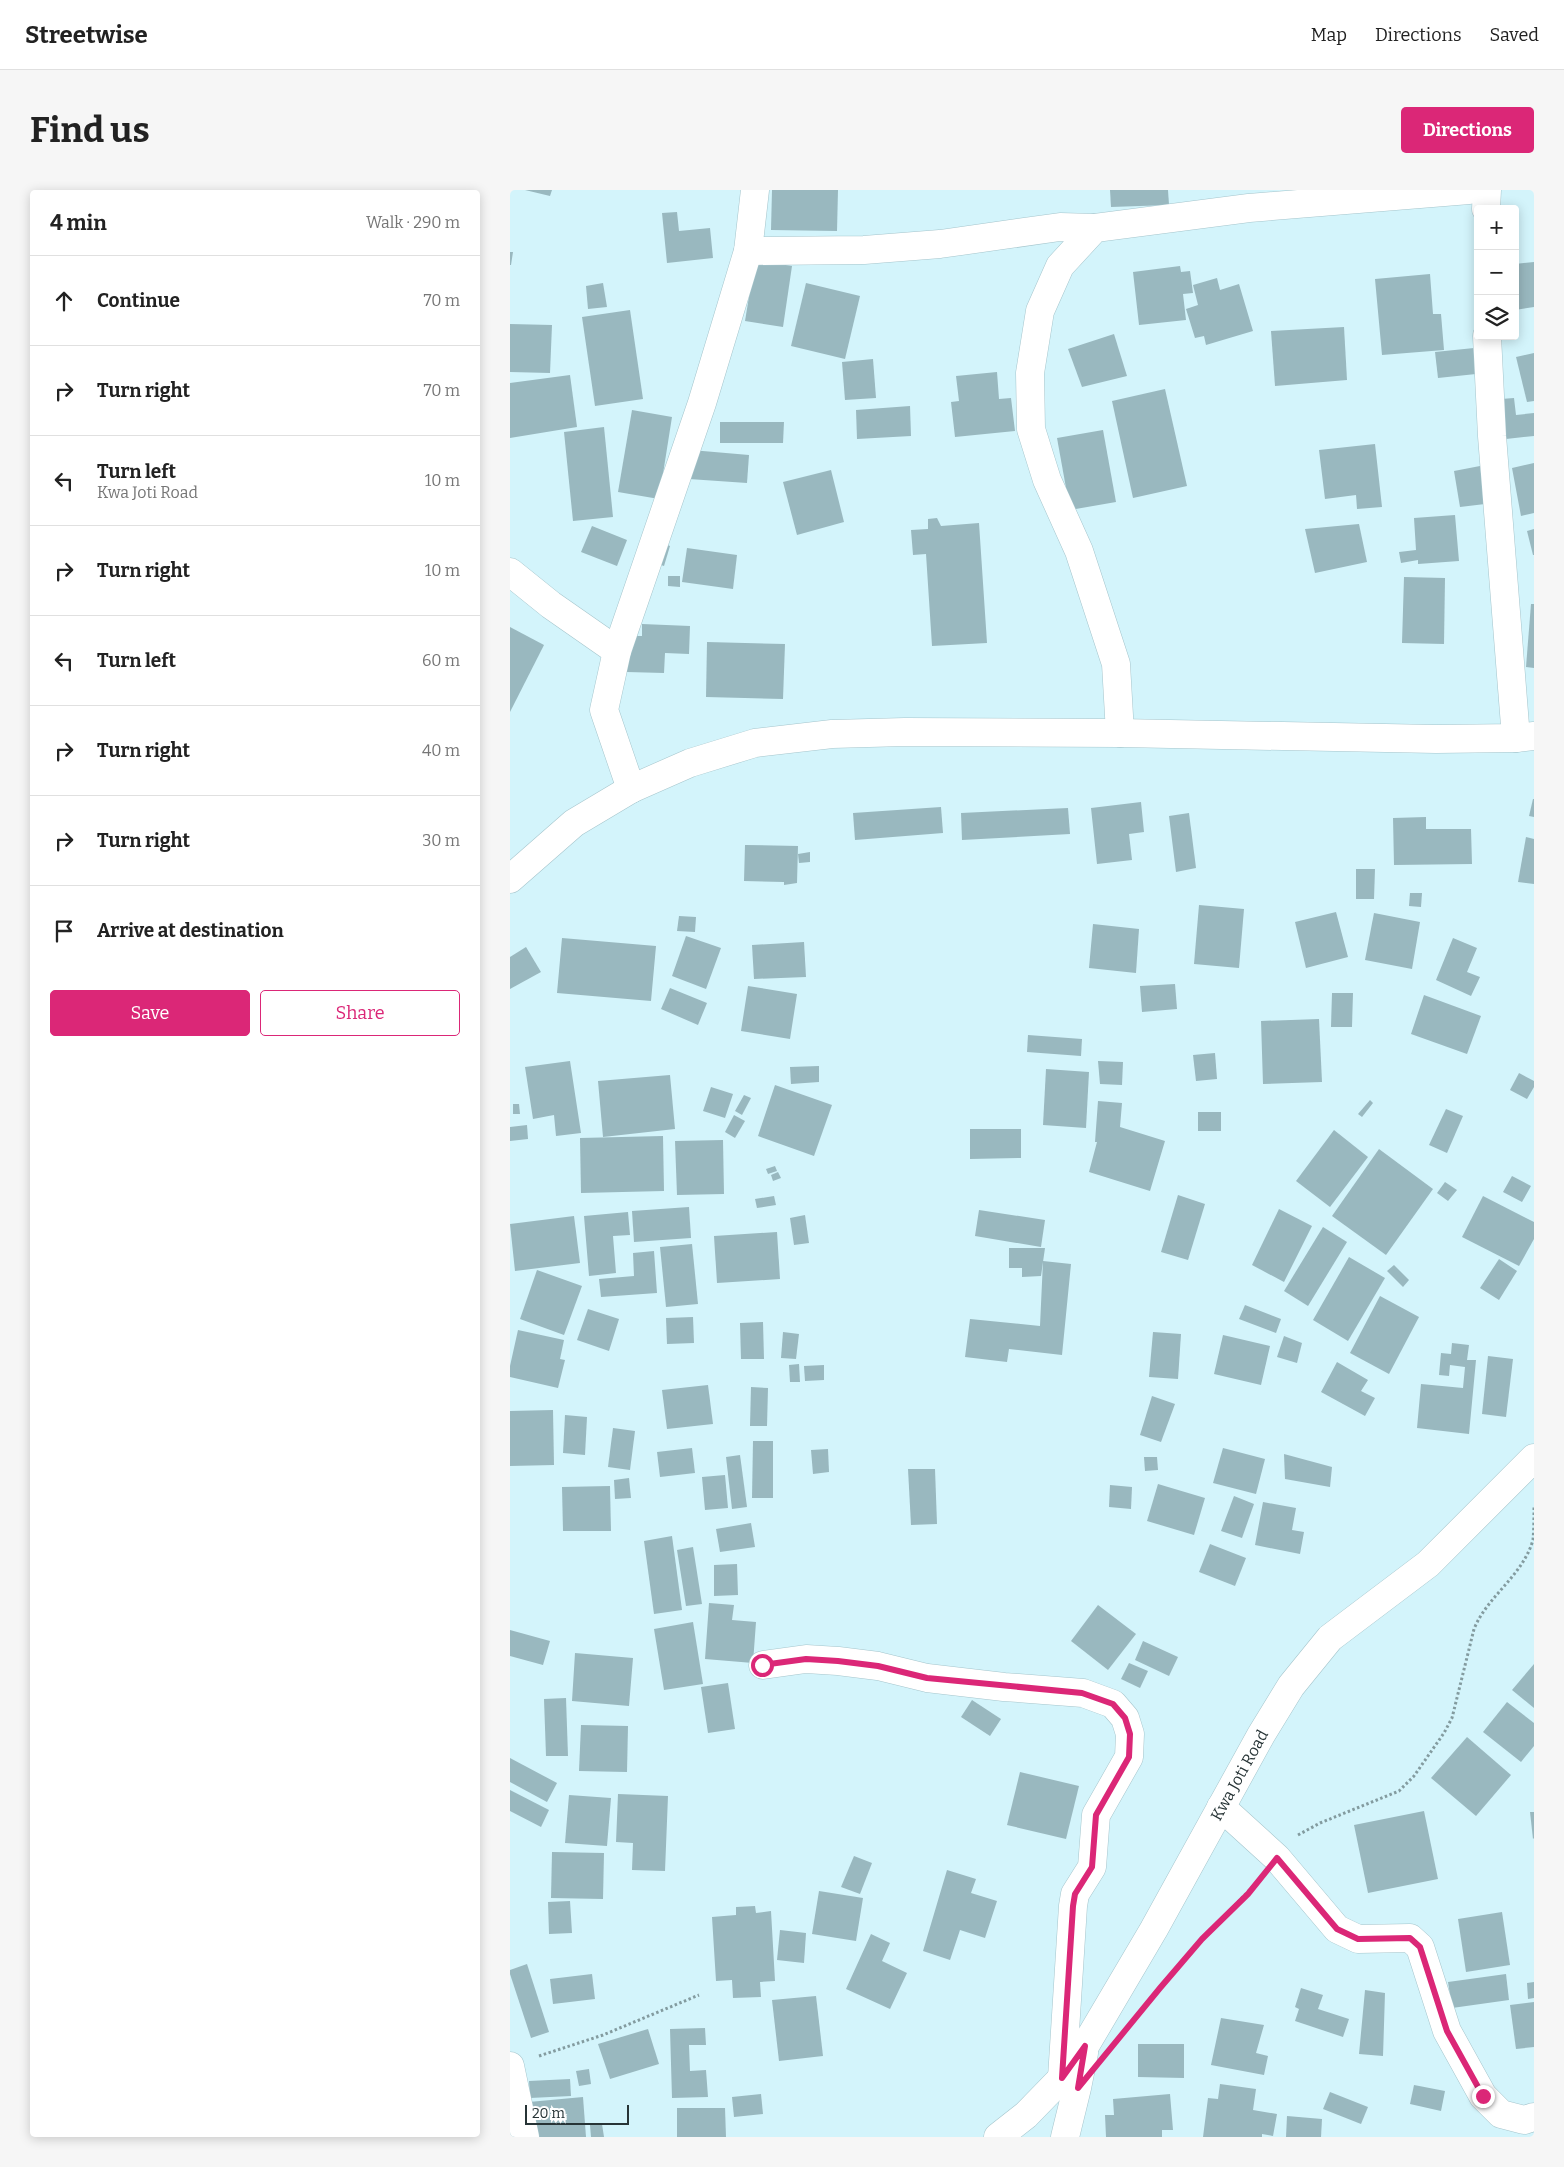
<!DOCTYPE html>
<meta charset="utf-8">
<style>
body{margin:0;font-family:Bitter,serif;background:#f6f6f6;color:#222}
.controls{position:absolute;right:15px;top:15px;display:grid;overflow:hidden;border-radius:5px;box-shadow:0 2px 12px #0003}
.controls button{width:45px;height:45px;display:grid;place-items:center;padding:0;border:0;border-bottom:1px solid #e0e0e0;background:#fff;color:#222;font:25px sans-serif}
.scale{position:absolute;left:15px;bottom:12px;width:104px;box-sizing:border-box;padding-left:5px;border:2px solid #273436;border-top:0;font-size:14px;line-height:18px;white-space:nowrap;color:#273436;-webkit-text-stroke:4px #fff;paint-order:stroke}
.stop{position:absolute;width:15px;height:15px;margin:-11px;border:4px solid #db2777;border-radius:50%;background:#fff}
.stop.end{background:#db2777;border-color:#fff;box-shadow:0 1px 5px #0008}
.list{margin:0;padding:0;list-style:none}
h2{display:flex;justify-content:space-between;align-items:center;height:65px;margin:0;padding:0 20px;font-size:21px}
h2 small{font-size:16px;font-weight:400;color:#767676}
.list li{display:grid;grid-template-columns:32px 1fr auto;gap:15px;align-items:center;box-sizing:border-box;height:90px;padding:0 20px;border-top:1px solid #e0e0e0}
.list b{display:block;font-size:19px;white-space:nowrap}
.list p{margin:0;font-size:16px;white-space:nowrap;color:#767676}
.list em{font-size:16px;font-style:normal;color:#767676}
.actions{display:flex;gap:10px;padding:15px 20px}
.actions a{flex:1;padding:11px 0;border:1px solid #db2777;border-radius:5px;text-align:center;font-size:18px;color:#db2777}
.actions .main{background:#db2777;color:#fff}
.icon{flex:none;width:28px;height:28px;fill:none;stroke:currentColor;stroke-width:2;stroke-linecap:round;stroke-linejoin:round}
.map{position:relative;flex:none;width:1024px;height:1947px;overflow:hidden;border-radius:5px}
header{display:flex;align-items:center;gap:30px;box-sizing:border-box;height:70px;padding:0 25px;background:#fff;border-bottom:1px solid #e0e0e0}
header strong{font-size:24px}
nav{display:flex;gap:28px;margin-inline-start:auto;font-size:18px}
.intro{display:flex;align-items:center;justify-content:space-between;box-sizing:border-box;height:120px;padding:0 30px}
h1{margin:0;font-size:35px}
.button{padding:12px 22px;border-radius:5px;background:#db2777;color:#fff;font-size:18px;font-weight:700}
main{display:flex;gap:30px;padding:0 30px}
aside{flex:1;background:#fff;border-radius:5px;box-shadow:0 2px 12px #0003}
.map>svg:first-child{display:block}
.building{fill:#99b8bf}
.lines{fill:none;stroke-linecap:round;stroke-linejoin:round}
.minor-casing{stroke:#a5c5cc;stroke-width:29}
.path{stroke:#839b9f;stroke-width:3;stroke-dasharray:2.5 2.5;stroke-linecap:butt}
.minor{stroke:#fff;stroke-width:28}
.route{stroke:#db2777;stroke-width:6}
.labels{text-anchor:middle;stroke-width:4;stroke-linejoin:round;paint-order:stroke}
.street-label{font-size:16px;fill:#273436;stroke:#fff}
</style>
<header>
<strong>Streetwise</strong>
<nav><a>Map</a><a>Directions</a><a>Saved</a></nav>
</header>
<div class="intro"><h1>Find us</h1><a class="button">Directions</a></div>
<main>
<aside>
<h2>4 min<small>Walk · 290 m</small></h2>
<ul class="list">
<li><svg class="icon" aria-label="ahead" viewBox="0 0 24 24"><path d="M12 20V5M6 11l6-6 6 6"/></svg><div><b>Continue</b></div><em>70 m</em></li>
<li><svg class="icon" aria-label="right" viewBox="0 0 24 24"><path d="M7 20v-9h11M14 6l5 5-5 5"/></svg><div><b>Turn right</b></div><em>70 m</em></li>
<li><svg class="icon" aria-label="left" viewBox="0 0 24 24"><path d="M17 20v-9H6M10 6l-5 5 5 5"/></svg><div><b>Turn left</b><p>Kwa Joti Road</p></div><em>10 m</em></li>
<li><svg class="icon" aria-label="right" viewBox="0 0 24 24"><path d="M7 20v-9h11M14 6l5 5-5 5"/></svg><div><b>Turn right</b></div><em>10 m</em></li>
<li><svg class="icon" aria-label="left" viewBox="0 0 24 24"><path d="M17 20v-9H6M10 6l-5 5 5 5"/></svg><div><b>Turn left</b></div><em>60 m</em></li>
<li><svg class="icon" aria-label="right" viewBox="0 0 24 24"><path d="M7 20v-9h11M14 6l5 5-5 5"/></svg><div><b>Turn right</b></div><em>40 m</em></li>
<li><svg class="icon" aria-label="right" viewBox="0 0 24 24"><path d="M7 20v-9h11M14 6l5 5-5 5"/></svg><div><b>Turn right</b></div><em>30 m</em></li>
<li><svg class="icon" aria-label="arrive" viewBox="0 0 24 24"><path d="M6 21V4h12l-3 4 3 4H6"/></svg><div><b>Arrive at destination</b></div></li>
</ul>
<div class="actions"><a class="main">Save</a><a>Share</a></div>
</aside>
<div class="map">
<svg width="1024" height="1947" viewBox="0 0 1024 1947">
<rect width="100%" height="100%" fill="#d3f4fb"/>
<g class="building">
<polygon points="15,0 42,0 40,6"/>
<polygon points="262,0 328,0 327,41 261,40"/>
<polygon points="600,0 658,0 659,15 601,17"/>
<polygon points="167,22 169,41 200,38 203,68 157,73 152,23"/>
<polygon points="0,62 3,62 1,75 0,75"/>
<polygon points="245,70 282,76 273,137 235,131"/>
<polygon points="1024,72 1024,117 1005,120 1005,74"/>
<polygon points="670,76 671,82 680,81 683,103 673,104 676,130 629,135 623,82"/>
<polygon points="920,84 923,124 931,124 934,160 872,165 865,89"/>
<polygon points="707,88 710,100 729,94 743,141 696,155 694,146 685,148 676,119 688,115 683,95"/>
<polygon points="93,93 97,117 78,119 76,96"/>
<polygon points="296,93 350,106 335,169 281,156"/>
<polygon points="120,120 133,209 85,216 72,127"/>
<polygon points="0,134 42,135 40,183 0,182"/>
<polygon points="834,137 837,190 765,196 761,141"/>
<polygon points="604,144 617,186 572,197 558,159"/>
<polygon points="964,158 966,184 928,188 925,162"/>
<polygon points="1024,163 1024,211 1017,212 1006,167"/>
<polygon points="363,169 366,208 335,210 332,172"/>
<polygon points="487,182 489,209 501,208 505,241 445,247 441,212 449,211 446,186"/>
<polygon points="60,185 67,237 0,248 0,193"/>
<polygon points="655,199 677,296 623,308 602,211"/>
<polygon points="1004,208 1006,225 1024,223 1024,246 996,249 991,209"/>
<polygon points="400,216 401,246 347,249 346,220"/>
<polygon points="122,220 162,227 149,309 108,302"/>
<polygon points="210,232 274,232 273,253 210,253"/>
<polygon points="94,237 103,327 63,331 54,242"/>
<polygon points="593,240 606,312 560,320 547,248"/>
<polygon points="865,254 872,317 847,319 846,305 815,309 809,260"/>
<polygon points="181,260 239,265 237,293 179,289"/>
<polygon points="1024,273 1024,323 1011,326 1002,278"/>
<polygon points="970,276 975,314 950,317 944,281"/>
<polygon points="321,280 334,332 287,345 273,292"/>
<polygon points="945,325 949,371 908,374 908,370 891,373 889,362 906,360 904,328"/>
<polygon points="427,328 431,336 469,333 477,453 422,456 416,364 403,365 401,340 418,339 418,329"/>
<polygon points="849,334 857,372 805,383 795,339"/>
<polygon points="82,336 117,350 107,376 71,362"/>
<polygon points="1024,339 1024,365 1023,365 1017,341"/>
<polygon points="152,353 160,356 154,376 145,373"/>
<polygon points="177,358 227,365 223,399 172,392"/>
<polygon points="158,386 170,386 170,397 158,396"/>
<polygon points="894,387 935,388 934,454 892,453"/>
<polygon points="1021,414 1024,414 1024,478 1016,477"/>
<polygon points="132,434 180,436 179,464 155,463 154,483 117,482 117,446 132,446"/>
<polygon points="0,437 34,455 0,522"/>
<polygon points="197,452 275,454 273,509 196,507"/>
<polygon points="1023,609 1024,609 1024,627 1019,626"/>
<polygon points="631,612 634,642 619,644 622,670 587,674 581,618"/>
<polygon points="431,617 433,643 345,650 343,623"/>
<polygon points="558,618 560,644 452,650 451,623"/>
<polygon points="679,623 686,678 666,682 659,626"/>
<polygon points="916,627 916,639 961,639 962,674 884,675 883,628"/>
<polygon points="1016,647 1024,649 1024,694 1008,692"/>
<polygon points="235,655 288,656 287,693 274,695 274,692 234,691"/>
<polygon points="300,662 300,672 289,673 288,664"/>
<polygon points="846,679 865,679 864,709 846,709"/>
<polygon points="900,703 912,703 911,717 899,716"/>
<polygon points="689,715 734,719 729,778 684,774"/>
<polygon points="826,722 838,767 796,778 785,732"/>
<polygon points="864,723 910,732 902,779 855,770"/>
<polygon points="169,726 186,727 185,742 167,741"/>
<polygon points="583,734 629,739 626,783 579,778"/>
<polygon points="176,746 211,758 196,799 162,786"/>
<polygon points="52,748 146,756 141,811 47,803"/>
<polygon points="943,748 967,758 957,782 970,787 961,806 926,790"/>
<polygon points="294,752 296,787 244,789 242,755"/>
<polygon points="16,757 31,782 0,799 0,767"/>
<polygon points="665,794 667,819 632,822 630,796"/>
<polygon points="238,796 287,804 280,849 231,841"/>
<polygon points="160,798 197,813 188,835 151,819"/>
<polygon points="822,803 843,803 842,837 821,837"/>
<polygon points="914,805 971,826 957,864 901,844"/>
<polygon points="809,829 812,892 753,894 751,831"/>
<polygon points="518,845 572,849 571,866 517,862"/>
<polygon points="705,863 707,889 686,891 683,865"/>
<polygon points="60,871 71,943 46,946 44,925 23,929 15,877"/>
<polygon points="588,871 613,872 612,895 590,894"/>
<polygon points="309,876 309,892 281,894 280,877"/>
<polygon points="536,879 579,882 576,938 533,935"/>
<polygon points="1009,883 1024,891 1024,897 1017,909 1000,900"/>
<polygon points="160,885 165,939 93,947 88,891"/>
<polygon points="265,895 322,915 304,966 248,946"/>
<polygon points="201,897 223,904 215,928 193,921"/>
<polygon points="234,905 241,908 232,925 225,921"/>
<polygon points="860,910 863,913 852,927 848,924"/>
<polygon points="588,911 612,913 610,937 655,951 640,1001 579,982 587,952 585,952"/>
<polygon points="3,914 9,914 10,924 3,924"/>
<polygon points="936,919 953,926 937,963 919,955"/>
<rect x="688" y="922" width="23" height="19"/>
<polygon points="224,925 235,931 225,948 215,942"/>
<polygon points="17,935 18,949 0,951 0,937"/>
<polygon points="460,939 511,939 511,968 460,969"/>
<polygon points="824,940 858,967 820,1017 786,991"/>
<polygon points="153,946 154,1001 71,1003 70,948"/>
<polygon points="213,950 214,1004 167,1005 165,951"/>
<polygon points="869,959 923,999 876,1065 822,1026"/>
<polygon points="265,976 267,981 258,984 256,979"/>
<polygon points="268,982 271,988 263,991 261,985"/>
<polygon points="1002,986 1021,996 1012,1012 993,1002"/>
<polygon points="935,992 947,1000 938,1011 927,1003"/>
<polygon points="668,1005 695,1014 678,1070 651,1062"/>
<polygon points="264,1006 266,1015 247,1018 245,1009"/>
<polygon points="973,1006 1024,1032 1024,1049 1009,1076 952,1047"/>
<polygon points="179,1017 181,1048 124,1052 122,1021"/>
<polygon points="769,1019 802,1036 774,1092 742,1075"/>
<polygon points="469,1020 535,1030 531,1057 465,1046"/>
<polygon points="118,1022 120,1045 103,1046 106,1083 79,1086 74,1026"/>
<polygon points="295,1025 299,1053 284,1055 280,1028"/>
<polygon points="64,1026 70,1073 5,1081 0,1034"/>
<polygon points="813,1037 837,1052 798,1116 774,1101"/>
<polygon points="267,1042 270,1089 207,1093 204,1046"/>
<polygon points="182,1054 188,1114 156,1117 150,1057"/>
<polygon points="499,1058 535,1058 531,1086 512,1087 512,1078 499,1078"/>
<polygon points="144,1061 147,1103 91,1107 89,1089 124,1086 123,1063"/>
<polygon points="839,1067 875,1088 838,1151 803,1130"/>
<polygon points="989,1069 1007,1081 989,1110 970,1098"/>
<polygon points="533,1071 561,1074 552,1165 499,1159 497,1172 455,1167 460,1129 530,1136"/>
<polygon points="884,1075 899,1090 893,1097 877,1081"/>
<polygon points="27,1080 72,1096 54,1145 10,1129"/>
<polygon points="870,1106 909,1127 879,1184 840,1163"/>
<polygon points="735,1115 771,1129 766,1143 729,1129"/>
<polygon points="78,1119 109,1129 99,1161 67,1150"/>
<polygon points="183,1127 184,1153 157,1154 156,1128"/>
<polygon points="253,1132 254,1169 231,1169 230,1133"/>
<polygon points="8,1140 54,1150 50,1169 55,1170 48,1198 0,1187 0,1176"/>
<polygon points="273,1142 289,1144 286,1169 271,1168"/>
<polygon points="643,1142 671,1144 668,1189 639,1187"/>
<polygon points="713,1145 760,1156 751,1195 704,1184"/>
<polygon points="774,1146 792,1153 787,1173 767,1167"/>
<polygon points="942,1153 959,1155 957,1170 966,1170 959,1244 907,1238 911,1194 953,1198 955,1177 940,1175 939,1186 929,1185 931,1163 941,1164"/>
<polygon points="978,1166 1003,1169 996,1227 972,1224"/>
<polygon points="827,1172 858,1190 851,1201 865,1208 855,1226 811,1202"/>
<polygon points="289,1174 290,1192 280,1192 279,1175"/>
<polygon points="314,1175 314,1190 295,1191 294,1176"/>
<polygon points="198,1195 203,1234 157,1239 152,1200"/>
<polygon points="241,1197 258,1198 257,1236 240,1236"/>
<polygon points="642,1206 665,1214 651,1252 630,1245"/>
<polygon points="43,1220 44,1275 0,1276 0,1221"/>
<polygon points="55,1225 77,1227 75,1265 53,1263"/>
<polygon points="103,1238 125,1241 120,1280 98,1277"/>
<polygon points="243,1251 263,1251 263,1308 242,1308"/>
<polygon points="182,1258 185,1283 150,1287 147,1262"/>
<polygon points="713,1258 755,1269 746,1304 703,1293"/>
<polygon points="318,1259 319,1282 303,1284 301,1260"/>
<polygon points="774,1264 822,1277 820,1297 775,1289"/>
<polygon points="230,1265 237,1317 222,1319 216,1267"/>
<polygon points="634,1267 647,1267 648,1280 635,1281"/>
<polygon points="398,1279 425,1279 427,1334 401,1335"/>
<polygon points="215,1285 218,1318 195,1320 192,1287"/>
<polygon points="119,1288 121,1308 105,1309 104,1290"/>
<polygon points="648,1294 695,1308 684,1345 637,1331"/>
<polygon points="600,1295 622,1297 621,1319 599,1317"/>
<polygon points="100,1296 101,1341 53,1341 52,1297"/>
<polygon points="724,1306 744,1314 732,1348 711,1341"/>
<polygon points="753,1312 786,1318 782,1340 794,1342 790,1364 745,1355"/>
<polygon points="241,1333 245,1357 210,1362 206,1339"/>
<polygon points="162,1346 172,1420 144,1424 134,1351"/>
<polygon points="700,1354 736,1368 725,1396 689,1382"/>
<polygon points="183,1357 192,1414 176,1416 167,1360"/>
<polygon points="227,1374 228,1405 204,1406 204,1375"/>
<polygon points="199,1413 224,1415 222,1430 246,1432 243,1473 195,1469"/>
<polygon points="588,1415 626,1444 598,1480 561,1451"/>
<polygon points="183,1432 193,1494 154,1500 144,1439"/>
<polygon points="0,1440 40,1451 33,1475 0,1466"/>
<polygon points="633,1451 668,1467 659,1486 625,1470"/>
<polygon points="65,1463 123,1468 119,1516 62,1511"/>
<polygon points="619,1473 638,1481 630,1498 611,1489"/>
<polygon points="1024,1474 1024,1518 1002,1500"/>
<polygon points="218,1493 225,1539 198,1543 191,1497"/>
<polygon points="56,1508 58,1566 36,1566 34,1509"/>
<polygon points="462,1510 491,1529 480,1546 451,1527"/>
<polygon points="997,1512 1024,1533 1024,1556 1011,1572 973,1542"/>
<polygon points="71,1535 118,1536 117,1582 69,1581"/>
<polygon points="957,1547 1001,1585 966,1626 921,1588"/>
<polygon points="0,1568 47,1593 37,1612 0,1592"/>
<polygon points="510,1582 569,1596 556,1649 497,1635"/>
<polygon points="0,1600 39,1620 31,1637 0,1621"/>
<polygon points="108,1604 158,1606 155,1681 122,1680 123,1653 106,1652"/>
<polygon points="59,1605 101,1608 97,1656 55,1653"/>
<polygon points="914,1621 928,1689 858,1703 844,1635"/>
<polygon points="1020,1622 1024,1622 1024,1648 1023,1649"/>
<polygon points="42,1662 94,1663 93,1709 41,1708"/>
<polygon points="344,1666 362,1673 350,1704 331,1697"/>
<polygon points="437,1680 466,1689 461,1703 487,1711 475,1748 450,1740 440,1770 413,1761"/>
<polygon points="309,1701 353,1708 346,1751 302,1744"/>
<polygon points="60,1711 62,1743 39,1744 38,1712"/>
<polygon points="245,1716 246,1723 261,1721 265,1791 250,1792 251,1807 223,1808 222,1790 206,1791 202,1727 226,1725 226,1717"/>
<polygon points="992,1722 1000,1775 956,1782 948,1729"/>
<polygon points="270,1740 296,1743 294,1773 267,1770"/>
<polygon points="361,1744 380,1753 372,1771 397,1783 380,1819 336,1799"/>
<polygon points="17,1774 39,1842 21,1848 0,1784 0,1780"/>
<polygon points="82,1784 85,1809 43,1814 40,1789"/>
<polygon points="996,1784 999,1810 942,1818 938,1792"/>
<polygon points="1024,1792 1024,1808 1018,1809 1017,1793"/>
<polygon points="791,1798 813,1805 808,1819 839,1829 833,1847 785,1831 789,1819 785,1817"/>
<polygon points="855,1800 875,1803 873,1866 849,1864"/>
<polygon points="306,1806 313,1866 269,1871 262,1810"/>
<polygon points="1024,1812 1024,1857 1006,1859 1000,1815"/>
<polygon points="711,1828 754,1835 746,1863 758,1866 754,1885 701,1875"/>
<polygon points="195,1838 196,1855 179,1855 180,1881 196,1880 198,1907 162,1908 160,1839"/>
<polygon points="138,1839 149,1874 100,1889 88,1854"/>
<polygon points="628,1854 674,1854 674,1888 628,1887"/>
<polygon points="79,1879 81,1894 69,1896 66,1881"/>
<polygon points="60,1889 61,1906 20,1908 19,1891"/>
<polygon points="710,1894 746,1899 743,1920 767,1924 763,1946 752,1944 752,1947 693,1947 698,1908 708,1909"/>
<polygon points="904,1895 935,1901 931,1921 900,1914"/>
<polygon points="820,1902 858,1917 851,1934 813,1919"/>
<polygon points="251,1904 253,1924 224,1927 222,1907"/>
<polygon points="660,1904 663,1940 652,1940 652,1947 596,1947 595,1925 604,1925 603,1909"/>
<polygon points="73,1907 76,1947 22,1947 19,1912"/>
<polygon points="167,1918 215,1918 216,1947 167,1947"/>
<polygon points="777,1926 812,1929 811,1947 776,1947"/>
<polygon points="92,1934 94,1947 81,1947 80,1935"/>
</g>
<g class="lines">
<g class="minor-casing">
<g id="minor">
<polyline points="976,19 977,0"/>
<polyline points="238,61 354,60 430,54 550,37 585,38"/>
<polyline points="977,146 982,246 1006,548"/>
<polyline points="0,382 41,415 107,461"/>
<polyline points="610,543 606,474 569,361 537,290 521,239 520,183 530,121 550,76 585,38 739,18 959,0"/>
<polyline points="121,599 94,520 107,461 192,213 238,61 245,0"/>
<polyline points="0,689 64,633 121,599 180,573 245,553 322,544 395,542 610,543 926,549 1006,548 1024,546"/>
<polyline points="253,1475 296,1469 328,1471 368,1476 417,1488 494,1497 573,1503 603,1514 615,1528 620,1544 619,1567 586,1625 582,1677 565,1704 563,1716 552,1888"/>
<polyline points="711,1617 767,1668 827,1739 848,1749 900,1748 910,1757 937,1841 973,1906 991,1924 1014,1930 1024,1927"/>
<polyline points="0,1876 15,1947"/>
<polyline points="488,1947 516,1925 552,1888 575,1856 644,1739 751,1545 781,1496 820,1448 918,1374 1024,1268"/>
<polyline points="555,1947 567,1898 574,1863"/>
</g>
</g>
<g class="path">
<path d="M788 1645 810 1633 889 1601 904 1586 934 1543 942 1528 964 1439C978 1405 1012 1387 1023 1350 1024 1339 1024 1326 1024 1315"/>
<polyline points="644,1805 693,1749 746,1693"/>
<polyline points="29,1866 93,1845 189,1805"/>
</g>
<use href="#minor" class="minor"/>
</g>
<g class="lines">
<polyline class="route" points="252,1475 296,1469 328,1471 368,1476 417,1488 572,1503 603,1514 615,1528 620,1544 619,1567 586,1625 582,1677 565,1704 563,1716 552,1888 575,1856 568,1898 650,1798 692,1749 738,1704 767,1668 827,1739 848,1749 900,1748 910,1757 937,1841 973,1906"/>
</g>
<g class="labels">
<g class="street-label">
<text transform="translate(729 1585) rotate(-61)" y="6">Kwa Joti Road</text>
</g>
</g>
</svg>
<div class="controls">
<button>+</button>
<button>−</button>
<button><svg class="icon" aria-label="layers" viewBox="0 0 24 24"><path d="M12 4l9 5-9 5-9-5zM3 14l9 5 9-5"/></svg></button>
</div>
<div class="scale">20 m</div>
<div class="stop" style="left:252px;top:1475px"></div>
<div class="stop end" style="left:973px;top:1906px"></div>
</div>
</main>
